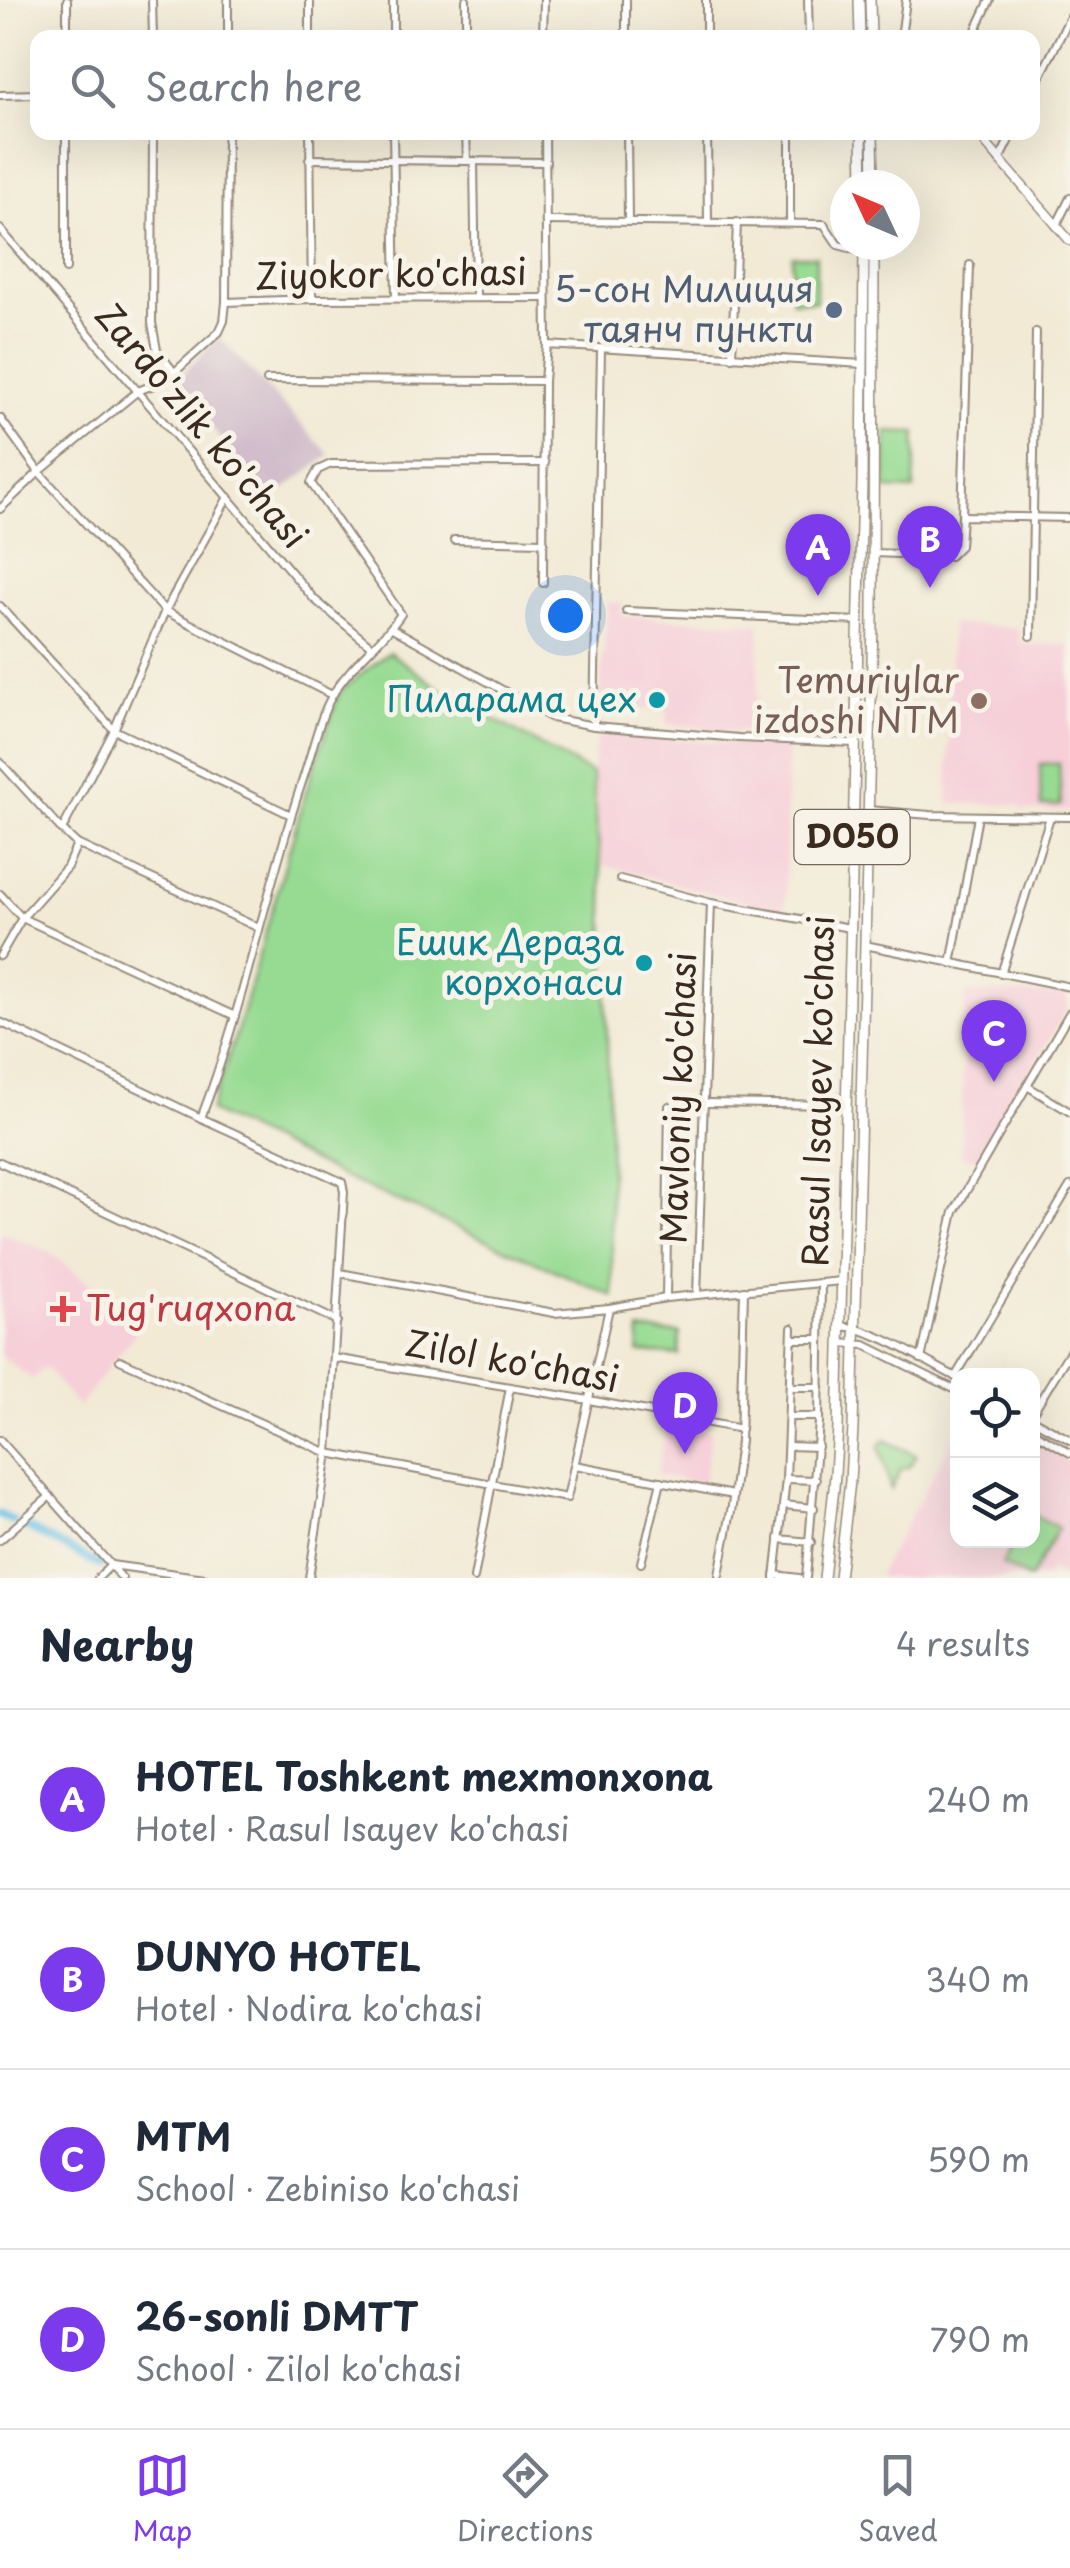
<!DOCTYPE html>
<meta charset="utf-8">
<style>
body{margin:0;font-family:"Playpen Sans",sans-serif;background:#f2f2f3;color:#1f2937}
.controls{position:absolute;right:30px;bottom:30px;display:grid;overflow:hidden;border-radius:20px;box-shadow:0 10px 40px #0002}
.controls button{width:90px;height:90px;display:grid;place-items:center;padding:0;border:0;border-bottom:2px solid #e0e1e3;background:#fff;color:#1f2937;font:50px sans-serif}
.compass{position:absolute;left:830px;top:170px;width:90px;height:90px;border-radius:50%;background:#fff;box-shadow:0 10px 40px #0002;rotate:314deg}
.you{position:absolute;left:565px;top:615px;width:35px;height:35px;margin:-25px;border:8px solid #fff;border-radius:50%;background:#1a73e8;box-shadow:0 0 0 15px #1a73e833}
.badge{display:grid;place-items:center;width:65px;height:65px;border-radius:50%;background:#7c3aed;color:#fff;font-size:32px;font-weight:700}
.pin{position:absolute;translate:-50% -82px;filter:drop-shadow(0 2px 5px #0008)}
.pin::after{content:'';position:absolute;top:52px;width:35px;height:30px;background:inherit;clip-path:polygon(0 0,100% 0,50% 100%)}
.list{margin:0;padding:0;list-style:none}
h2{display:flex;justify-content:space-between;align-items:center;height:130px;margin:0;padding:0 40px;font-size:42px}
h2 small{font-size:32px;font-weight:400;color:#747a83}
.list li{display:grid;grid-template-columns:65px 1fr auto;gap:30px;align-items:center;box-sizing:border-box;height:180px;padding:0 40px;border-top:2px solid #e0e1e3}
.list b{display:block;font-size:38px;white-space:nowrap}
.list p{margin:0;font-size:32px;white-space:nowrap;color:#747a83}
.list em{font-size:32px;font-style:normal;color:#747a83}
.icon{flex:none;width:55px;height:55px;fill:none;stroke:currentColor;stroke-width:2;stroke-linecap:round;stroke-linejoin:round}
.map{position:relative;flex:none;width:1070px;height:1578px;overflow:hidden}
.search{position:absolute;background:#fff;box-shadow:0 10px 40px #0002;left:30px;right:30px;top:30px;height:110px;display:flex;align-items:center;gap:25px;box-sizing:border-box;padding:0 35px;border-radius:20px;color:#747a83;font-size:38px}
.sheet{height:850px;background:#fff}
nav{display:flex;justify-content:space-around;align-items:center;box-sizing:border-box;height:140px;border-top:2px solid #e0e1e3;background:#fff;font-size:28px;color:#747a83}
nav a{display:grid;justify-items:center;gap:5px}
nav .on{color:#7c3aed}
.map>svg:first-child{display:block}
.built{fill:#f6cfd9}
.industrial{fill:#d1bdcb}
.green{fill:#97db93;stroke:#698258;stroke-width:2.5}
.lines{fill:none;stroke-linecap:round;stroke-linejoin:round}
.canal{stroke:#6cc2e9;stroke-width:8}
.minor-casing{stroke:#968a7a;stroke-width:10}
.tertiary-casing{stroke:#968a7a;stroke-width:11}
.primary-casing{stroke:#968a7a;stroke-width:12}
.minor{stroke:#fff;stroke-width:6}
.tertiary{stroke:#fff;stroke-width:8}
.primary{stroke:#fff;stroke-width:9}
.service-dot{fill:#5c6f8a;stroke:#f7f3e8;stroke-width:4}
.culture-dot{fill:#0f9aa8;stroke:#f7f3e8;stroke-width:4}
.education-dot{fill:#8d6e63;stroke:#f7f3e8;stroke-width:4}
.health-dot{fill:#e0444e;stroke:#f7f3e8;stroke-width:4}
.labels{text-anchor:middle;stroke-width:10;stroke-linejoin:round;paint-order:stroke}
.shield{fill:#f7f3e8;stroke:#73665b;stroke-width:2.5}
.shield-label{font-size:32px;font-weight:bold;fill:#3b2a1e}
.street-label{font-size:35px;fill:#3b2a1e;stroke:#f7f3e8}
.service-label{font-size:35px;fill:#4e5e75;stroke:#f7f3e8;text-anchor:end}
.education-label{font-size:35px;fill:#785e54;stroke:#f7f3e8;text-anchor:end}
.culture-label{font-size:35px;fill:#0d838f;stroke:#f7f3e8;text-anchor:end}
.health-label{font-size:35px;fill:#be3a42;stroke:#f7f3e8;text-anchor:start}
</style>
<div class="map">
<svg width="1070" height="1578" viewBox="0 0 1070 1578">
<rect width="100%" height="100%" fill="#f7f3e8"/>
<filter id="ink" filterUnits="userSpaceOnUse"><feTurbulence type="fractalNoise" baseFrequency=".01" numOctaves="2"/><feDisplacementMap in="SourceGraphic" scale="20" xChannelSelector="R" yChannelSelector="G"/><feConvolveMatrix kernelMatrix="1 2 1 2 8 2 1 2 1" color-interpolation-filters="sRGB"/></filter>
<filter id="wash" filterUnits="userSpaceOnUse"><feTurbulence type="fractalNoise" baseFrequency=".0048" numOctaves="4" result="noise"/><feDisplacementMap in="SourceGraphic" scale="40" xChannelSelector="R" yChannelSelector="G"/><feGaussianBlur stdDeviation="2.25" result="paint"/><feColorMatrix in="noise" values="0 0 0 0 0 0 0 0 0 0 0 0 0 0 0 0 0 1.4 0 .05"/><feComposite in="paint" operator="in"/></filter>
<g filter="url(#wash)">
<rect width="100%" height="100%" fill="#f2ead5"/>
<g class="built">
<polygon points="608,603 622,603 621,616 760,624 756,733 666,724 668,711 599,705"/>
<polygon points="951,624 1019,628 1020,644 1070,645 1070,811 1021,810 1020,805 948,803"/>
<polygon points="598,735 787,746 785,913 600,864 592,774"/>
<polygon points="965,993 1066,994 1068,1007 979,1159 961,1156"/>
<polygon points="0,1232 47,1251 107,1297 145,1320 78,1407 45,1367 32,1379 0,1355"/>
<polygon points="667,1426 711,1432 703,1484 657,1475"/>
<polygon points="957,1433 958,1540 1032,1540 1033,1442 1070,1463 1070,1578 1065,1578 1051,1570 1046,1578 884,1578 878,1575"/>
</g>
<polygon class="industrial" points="219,337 330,455 267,502 177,380"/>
<g class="green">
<rect x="792" y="256" width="24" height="45"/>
<polygon points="887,432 916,433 914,490 886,489"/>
<polygon points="389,652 443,691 592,774 604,904 613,1296 348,1179 210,1111 239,1025 309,781 340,691"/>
<polygon points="1059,763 1061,805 1041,806 1040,764"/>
<polygon points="640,1331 680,1333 679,1355 638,1352"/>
<polygon points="885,1440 916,1455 909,1467 901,1469 891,1489 880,1449 880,1445"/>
<polygon points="1033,1514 1058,1528 1030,1578 1027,1578 1002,1564 1015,1541 1032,1540"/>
</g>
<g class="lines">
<g class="canal">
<polyline points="0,1515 13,1521"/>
<polyline points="24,1526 100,1565"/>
</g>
</g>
</g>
<g filter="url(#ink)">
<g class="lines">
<g class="minor-casing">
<g id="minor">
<polyline points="152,0 153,38"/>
<polyline points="310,0 310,38"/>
<polyline points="393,0 393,38"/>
<polyline points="466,0 466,38"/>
<polyline points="626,0 626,38"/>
<polyline points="808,0 809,38"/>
<polyline points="67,38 67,0"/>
<polyline points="228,38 228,0"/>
<polyline points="543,38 544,0"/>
<polyline points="706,38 706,0"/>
<polyline points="901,38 906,0"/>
<polyline points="972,38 990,0"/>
<polyline points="1032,93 1070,17"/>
<polyline points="0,95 38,94"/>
<polyline points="66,132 66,269"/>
<polyline points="153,132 152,323 157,350 174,372"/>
<polyline points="227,132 226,302 312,299 546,298"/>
<polyline points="310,132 312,299"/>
<polyline points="393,132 396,298"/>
<polyline points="466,132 467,160"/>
<polyline points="627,132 628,221"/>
<polyline points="707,132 708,221"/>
<polyline points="790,132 790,223"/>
<polyline points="309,159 546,162"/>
<polyline points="999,160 1013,132"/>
<polyline points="474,161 476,298"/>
<polyline points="546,221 824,224 838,245 864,252"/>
<polyline points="1056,226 1070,198"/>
<polyline points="0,229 314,599 372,647"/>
<polyline points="547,345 863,364"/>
<polyline points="732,357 737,222"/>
<polyline points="267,380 544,381"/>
<polyline points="0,418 39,472 165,611 332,695"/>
<polyline points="0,509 39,472 138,391 166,380 219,332 224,321 226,302"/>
<polyline points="962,516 970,265"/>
<polyline points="454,540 544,542"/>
<polyline points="873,553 950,556 960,546 962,516 1070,518"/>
<polyline points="543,583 544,381 547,345 545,132"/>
<polyline points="0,606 114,730 291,815"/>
<polyline points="626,611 858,621"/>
<polyline points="392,628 552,718 594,726 739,738 854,743"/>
<polyline points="1031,636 1036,332"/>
<polyline points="594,726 601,349"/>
<polyline points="0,762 62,830"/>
<polyline points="868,810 930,815 1070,817"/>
<polyline points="77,844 259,928"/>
<polyline points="620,879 711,903 850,928"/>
<polyline points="0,894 22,918 235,1016"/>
<polyline points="865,945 1070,987"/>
<polyline points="0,956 22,918 67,867 77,844 62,830 114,730 165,611 228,497"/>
<polyline points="951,964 978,816"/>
<polyline points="1001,974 1050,817"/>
<polyline points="0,1022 201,1118 342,1182 344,1192 328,1453 309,1578"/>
<polyline points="1027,1086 1070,1112"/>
<polyline points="705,1103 845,1105"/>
<path d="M201 1118C243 1009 265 893 302 782 311 756 319 718 332 696 349 665 382 643 401 614L311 483 318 470 331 464 545 463"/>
<polyline points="0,1162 337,1321"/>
<polyline points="340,1273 554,1313 609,1308 666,1298 841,1281"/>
<polyline points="697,1295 711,903"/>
<polyline points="666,1298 669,1106"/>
<path d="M841 1326C876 1329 924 1361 956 1377"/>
<polyline points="792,1339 820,1339"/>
<polyline points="840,1343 865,1345 958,1391"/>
<polyline points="334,1358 589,1400 741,1429"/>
<polyline points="921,1359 954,1212 1070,1012"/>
<polyline points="120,1360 328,1453 567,1498 609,1308"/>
<polyline points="955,1377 1070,1186"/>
<polyline points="791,1387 820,1387"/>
<polyline points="1032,1414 1070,1351"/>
<polyline points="790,1417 819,1417"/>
<polyline points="1032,1419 1070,1440"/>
<polyline points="1032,1431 1070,1453"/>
<polyline points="0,1440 122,1578"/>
<polyline points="788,1446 818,1447"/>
<polyline points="575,1465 733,1495"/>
<polyline points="786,1479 816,1480"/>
<polyline points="783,1505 814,1508"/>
<polyline points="779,1539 811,1542"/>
<polyline points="0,1540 50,1496"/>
<polyline points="641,1563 661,1481"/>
<polyline points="719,1575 732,1506 740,1441 744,1290"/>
<polyline points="775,1575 799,1578"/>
<polyline points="98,1578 111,1565 205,1578"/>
<polyline points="474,1578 510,1387"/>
<polyline points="775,1578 786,1479 792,1328"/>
<polyline points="806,1578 819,1422 821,1283"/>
</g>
</g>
<g class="tertiary-casing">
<polyline id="tertiary" points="976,132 1070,241"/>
</g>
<g class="primary-casing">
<g id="primary">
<polyline points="859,0 860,38"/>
<polyline points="870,0 871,38"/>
<polyline points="862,132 863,185"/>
<polyline points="873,132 874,185"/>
<polyline points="824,1578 834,1488 838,1428 862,483 864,245"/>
<polyline points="839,1578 850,1481 853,1428 873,622 874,245"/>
</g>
</g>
<use href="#minor" class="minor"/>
<use href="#tertiary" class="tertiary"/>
<use href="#primary" class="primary"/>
</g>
</g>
<circle class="service-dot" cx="834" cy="310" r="10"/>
<g class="culture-dot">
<circle cx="657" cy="700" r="10"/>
<circle cx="644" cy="963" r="10"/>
</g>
<circle class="education-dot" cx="979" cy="701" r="10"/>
<path class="health-dot" d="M58 1294h10v10h10v10h-10v10h-10v-10h-10v-10h10z"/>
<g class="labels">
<rect class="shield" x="794.5" y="810" width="115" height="54" rx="8"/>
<g class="shield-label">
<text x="852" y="848">D050</text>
</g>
<g class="street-label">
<text transform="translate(391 275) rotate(-1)" y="12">Ziyokor ko'chasi</text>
<text transform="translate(201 426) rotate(50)" y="12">Zardo'zlik ko'chasi</text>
<text transform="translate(819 1091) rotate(-89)" y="12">Rasul Isayev ko'chasi</text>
<text transform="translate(679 1098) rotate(-88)" y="12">Mavloniy ko'chasi</text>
<text transform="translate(512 1362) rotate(10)" y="12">Zilol ko'chasi</text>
</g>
<g class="service-label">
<text x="814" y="302">5-сон Милиция<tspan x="814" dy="40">таянч пункти</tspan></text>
</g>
<g class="education-label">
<text x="959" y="693">Temuriylar<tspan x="959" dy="40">izdoshi NTM</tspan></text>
</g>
<g class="culture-label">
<text x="637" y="712">Пиларама цех</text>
<text x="624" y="955">Ешик Дераза<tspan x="624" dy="40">корхонаси</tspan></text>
</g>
<g class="health-label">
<text x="86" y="1321">Tug'ruqxona</text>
</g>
</g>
</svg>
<div class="controls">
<button><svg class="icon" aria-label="locate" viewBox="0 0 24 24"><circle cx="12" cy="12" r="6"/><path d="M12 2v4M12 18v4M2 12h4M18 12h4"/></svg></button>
<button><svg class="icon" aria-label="layers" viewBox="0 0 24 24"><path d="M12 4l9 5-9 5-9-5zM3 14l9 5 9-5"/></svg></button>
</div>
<svg class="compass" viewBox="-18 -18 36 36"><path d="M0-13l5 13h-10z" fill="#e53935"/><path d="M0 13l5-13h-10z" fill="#747a83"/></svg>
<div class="you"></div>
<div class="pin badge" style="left:818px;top:596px">A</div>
<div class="pin badge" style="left:930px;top:588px">B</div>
<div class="pin badge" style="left:994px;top:1082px">C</div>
<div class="pin badge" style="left:685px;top:1454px">D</div>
<div class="search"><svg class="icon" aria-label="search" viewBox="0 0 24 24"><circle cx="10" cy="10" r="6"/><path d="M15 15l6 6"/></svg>Search here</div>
</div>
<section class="sheet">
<h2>Nearby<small>4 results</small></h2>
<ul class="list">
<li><span class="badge">A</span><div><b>HOTEL Toshkent mexmonxona</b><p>Hotel · Rasul Isayev ko'chasi</p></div><em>240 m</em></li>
<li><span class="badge">B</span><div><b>DUNYO HOTEL</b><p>Hotel · Nodira ko'chasi</p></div><em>340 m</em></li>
<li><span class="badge">C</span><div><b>MTM</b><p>School · Zebiniso ko'chasi</p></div><em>590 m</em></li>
<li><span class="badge">D</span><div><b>26-sonli DMTT</b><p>School · Zilol ko'chasi</p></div><em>790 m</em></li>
</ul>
</section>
<nav>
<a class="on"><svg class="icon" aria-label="map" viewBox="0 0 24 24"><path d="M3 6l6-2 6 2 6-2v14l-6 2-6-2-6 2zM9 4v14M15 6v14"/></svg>Map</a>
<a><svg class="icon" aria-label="directions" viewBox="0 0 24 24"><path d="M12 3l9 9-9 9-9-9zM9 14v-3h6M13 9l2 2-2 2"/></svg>Directions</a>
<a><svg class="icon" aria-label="saved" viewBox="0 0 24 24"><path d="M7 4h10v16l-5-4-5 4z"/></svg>Saved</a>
</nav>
